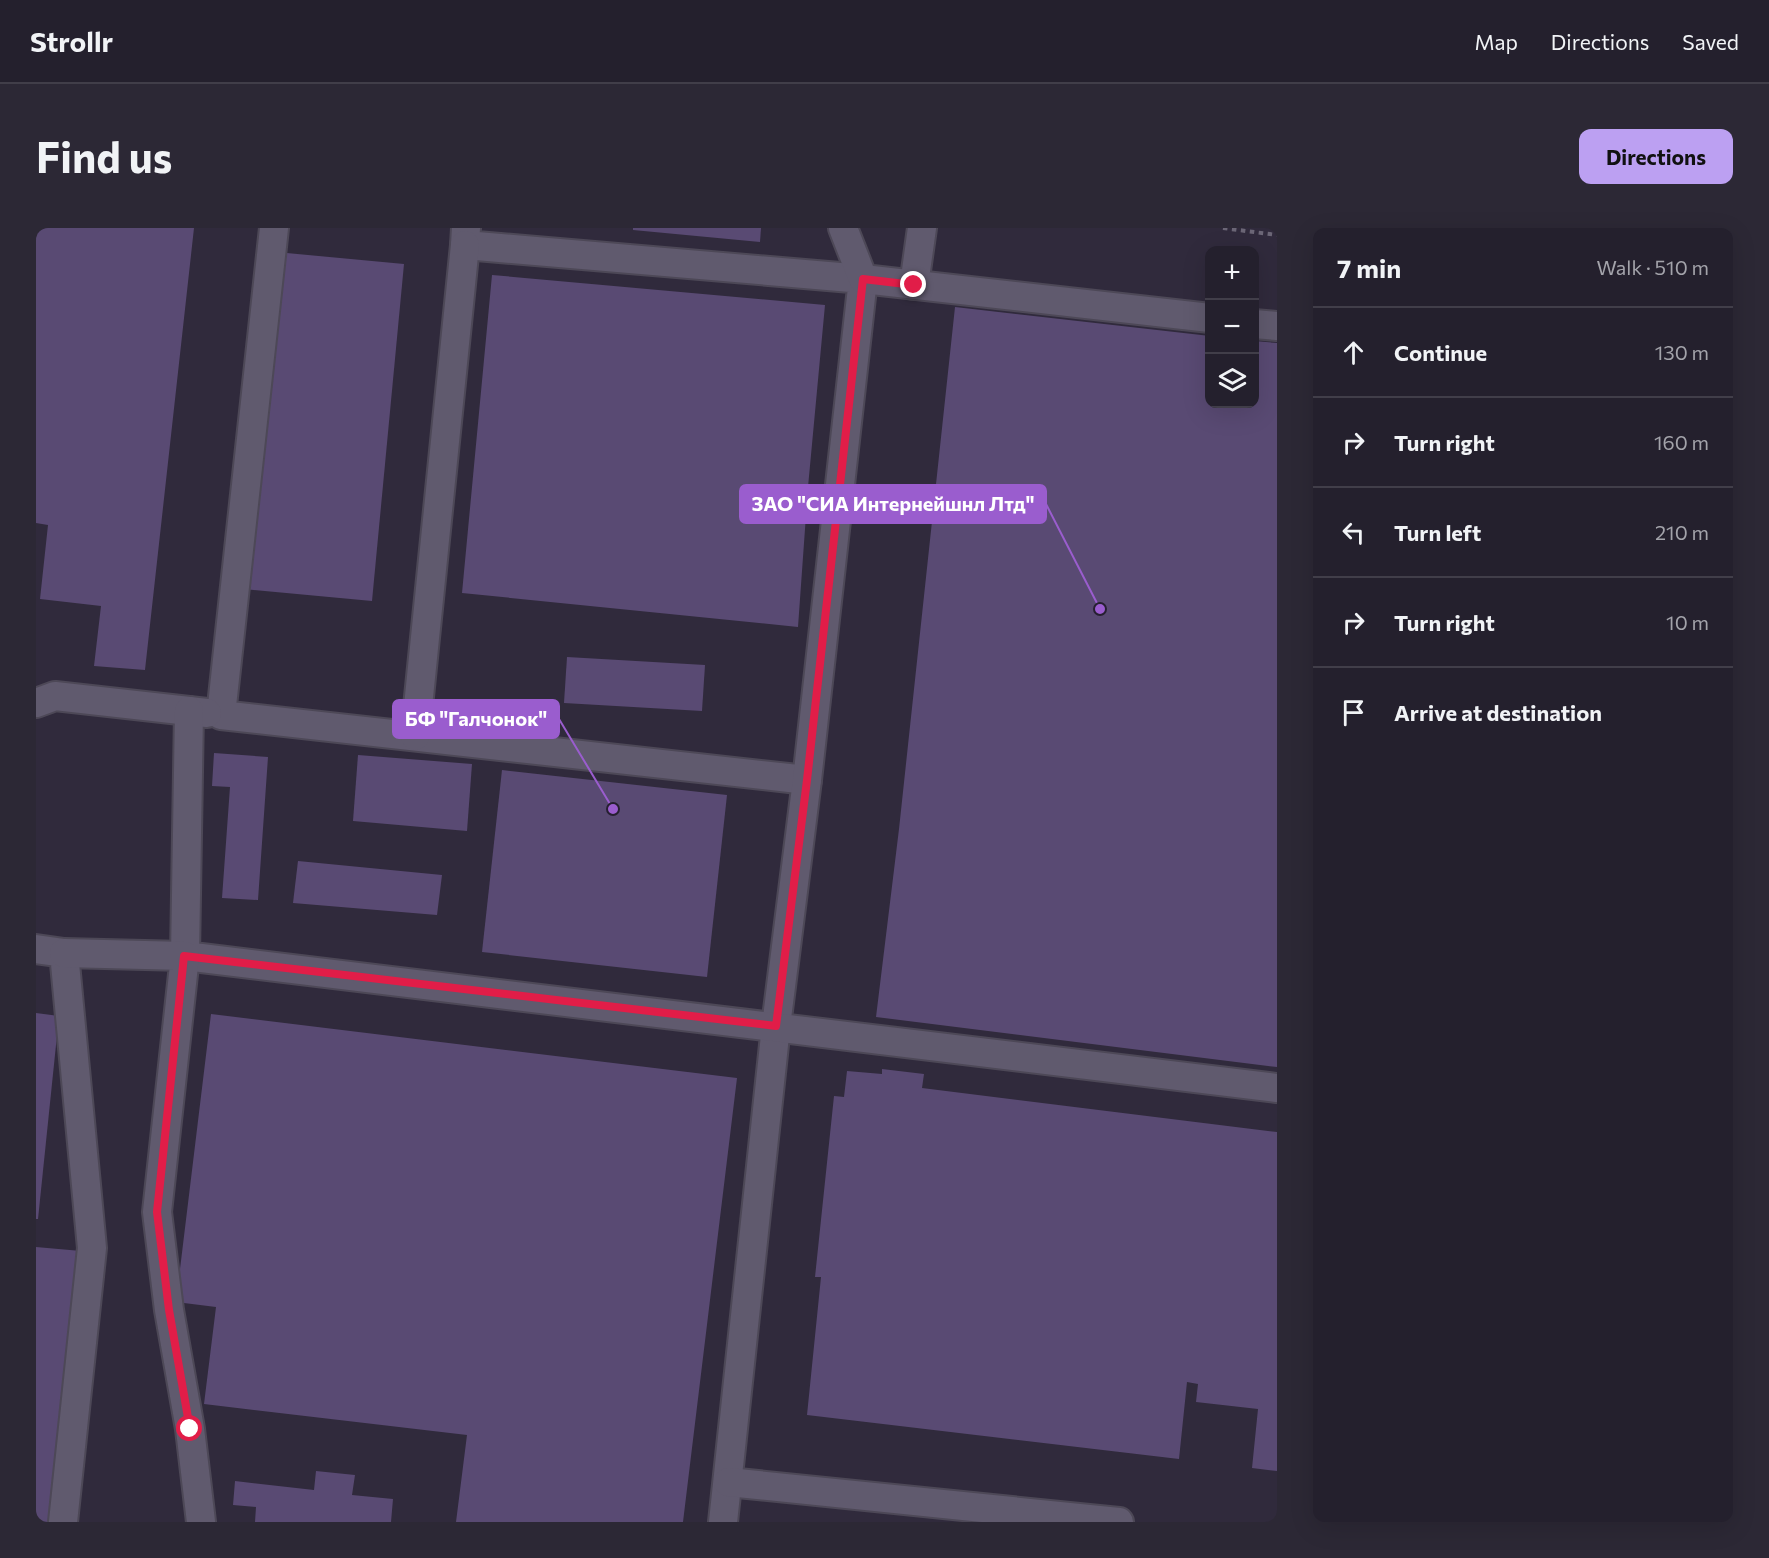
<!DOCTYPE html>
<meta charset="utf-8">
<style>
body{margin:0;font-family:Commissioner,sans-serif;background:#2c2835;color:#f1f3f6}
.controls{position:absolute;right:18px;top:18px;display:grid;overflow:hidden;border-radius:12px;box-shadow:0 6px 24px #0002}
.controls button{width:54px;height:54px;display:grid;place-items:center;padding:0;border:0;border-bottom:2px solid #413e49;background:#24202d;color:#f1f3f6;font:30px sans-serif}
.stop{position:absolute;width:18px;height:18px;margin:-14px;border:4px solid #e11d48;border-radius:50%;background:#fff}
.stop.end{background:#e11d48;border-color:#fff;box-shadow:0 2px 6px #0008}
.list{margin:0;padding:0;list-style:none}
h2{display:flex;justify-content:space-between;align-items:center;height:78px;margin:0;padding:0 24px;font-size:26px}
h2 small{font-size:20px;font-weight:400;color:#a3a3aa}
.list li{display:grid;grid-template-columns:39px 1fr auto;gap:18px;align-items:center;box-sizing:border-box;height:90px;padding:0 24px;border-top:2px solid #413e49}
.list b{display:block;font-size:22px;white-space:nowrap}
.list em{font-size:20px;font-style:normal;color:#a3a3aa}
.icon{flex:none;width:33px;height:33px;fill:none;stroke:currentColor;stroke-width:2;stroke-linecap:round;stroke-linejoin:round}
.map{position:relative;flex:none;width:1241px;height:1294px;overflow:hidden;border-radius:12px}
header{display:flex;align-items:center;gap:36px;box-sizing:border-box;height:84px;padding:0 30px;background:#24202d;border-bottom:2px solid #413e49}
header strong{font-size:28px}
nav{display:flex;gap:33px;margin-inline-start:auto;font-size:21px}
.intro{display:flex;align-items:center;justify-content:space-between;box-sizing:border-box;height:144px;padding:0 36px}
h1{margin:0;font-size:42px}
.button{padding:15px 27px;border-radius:12px;background:#bca0f2;color:#111;font-size:21px;font-weight:700}
main{display:flex;gap:36px;padding:0 36px}
aside{flex:1;background:#24202d;border-radius:12px;box-shadow:0 6px 24px #0002}
.map>svg:first-child{display:block}
.building{fill:#594a73}
.lines{fill:none;stroke-linecap:round;stroke-linejoin:round}
.minor-casing{stroke:#4d4857;stroke-width:32}
.path{stroke:#6b6676;stroke-width:4;stroke-dasharray:4.5 4.5;stroke-linecap:butt}
.minor{stroke:#605a6e;stroke-width:28}
.route{stroke:#e11d48;stroke-width:8}
.leader{fill:none;stroke:#9a5dce;stroke-width:2}
.callout-dot{fill:#9a5dce;stroke:#262031;stroke-width:2}
.callout{fill:#9a5dce;stroke:#9a5dce;stroke-width:2}
.callout-label{font-size:20px;text-anchor:middle;font-weight:bold;fill:#fff}
</style>
<header>
<strong>Strollr</strong>
<nav><a>Map</a><a>Directions</a><a>Saved</a></nav>
</header>
<div class="intro"><h1>Find us</h1><a class="button">Directions</a></div>
<main>
<div class="map">
<svg width="1241" height="1294" viewBox="0 0 1241 1294">
<rect width="100%" height="100%" fill="#302a3c"/>
<g class="building">
<polygon points="0,0 158,0 109,442 58,438 65,378 4,371 12,297 0,295"/>
<polygon points="597,0 725,0 724,14 597,2"/>
<polygon points="240,24 368,36 336,373 208,361"/>
<polygon points="456,47 789,77 772,259 762,399 426,365"/>
<polygon points="919,79 1174,108 1174,176 1218,176 1218,113 1241,115 1241,839 840,789 863,601"/>
<polygon points="531,429 669,437 666,483 528,475"/>
<polygon points="178,525 232,529 222,672 186,670 194,559 176,558"/>
<polygon points="322,527 436,536 431,603 317,593"/>
<polygon points="466,542 691,567 671,749 446,724"/>
<polygon points="262,633 406,647 401,687 257,675"/>
<polygon points="0,785 23,788 2,991 0,991"/>
<polygon points="175,786 701,850 647,1294 420,1294 431,1207 168,1176 180,1079 140,1074"/>
<polygon points="846,841 888,846 886,860 1241,904 1241,1243 1216,1240 1222,1181 1160,1174 1162,1156 1151,1154 1143,1231 771,1187 785,1049 779,1049 798,868 808,869 811,843 846,846"/>
<polygon points="0,1019 45,1023 15,1294 0,1294"/>
<polygon points="280,1243 319,1247 316,1267 357,1271 355,1294 219,1294 220,1279 197,1277 199,1253 278,1262"/>
</g>
<g class="lines">
<g class="minor-casing">
<g id="minor">
<polyline points="238,0 185,487 771,552"/>
<polyline points="430,0 429,17 827,51 771,552 740,798 687,1294"/>
<polyline points="807,0 827,51 1174,90"/>
<polyline points="878,57 886,0"/>
<polyline points="1218,96 1241,98"/>
<polyline points="0,475 19,468 171,485"/>
<polyline points="153,483 149,728 1241,860"/>
<polyline points="379,508 429,17"/>
<polyline points="0,721 28,725 56,1020 27,1294"/>
<polyline points="28,725 149,728 121,984 133,1082 154,1201 165,1294"/>
<polyline points="692,1254 1083,1294"/>
</g>
</g>
<polyline class="path" points="1187,0 1241,7"/>
<use href="#minor" class="minor"/>
</g>
<g class="lines">
<polyline class="route" points="154,1201 133,1082 121,984 148,728 740,798 771,552 827,51 878,57"/>
</g>
<path class="leader" d="M1064 381L1010 276M577 581L523 491"/>
<g class="callout-dot">
<circle cx="1064" cy="381" r="6"/>
<circle cx="577" cy="581" r="6"/>
</g>
<g class="callout">
<rect x="704" y="257" width="306" height="38" rx="6"/>
<rect x="357" y="472" width="166" height="38" rx="6"/>
</g>
<g class="callout-label">
<text x="857" y="283">ЗАО "СИА Интернейшнл Лтд"</text>
<text x="440" y="498">БФ "Галчонок"</text>
</g>
</svg>
<div class="controls">
<button>+</button>
<button>−</button>
<button><svg class="icon" aria-label="layers" viewBox="0 0 24 24"><path d="M12 4l9 5-9 5-9-5zM3 14l9 5 9-5"/></svg></button>
</div>
<div class="stop" style="left:154px;top:1201px"></div>
<div class="stop end" style="left:878px;top:57px"></div>
</div>
<aside>
<h2>7 min<small>Walk · 510 m</small></h2>
<ul class="list">
<li><svg class="icon" aria-label="ahead" viewBox="0 0 24 24"><path d="M12 20V5M6 11l6-6 6 6"/></svg><div><b>Continue</b></div><em>130 m</em></li>
<li><svg class="icon" aria-label="right" viewBox="0 0 24 24"><path d="M7 20v-9h11M14 6l5 5-5 5"/></svg><div><b>Turn right</b></div><em>160 m</em></li>
<li><svg class="icon" aria-label="left" viewBox="0 0 24 24"><path d="M17 20v-9H6M10 6l-5 5 5 5"/></svg><div><b>Turn left</b></div><em>210 m</em></li>
<li><svg class="icon" aria-label="right" viewBox="0 0 24 24"><path d="M7 20v-9h11M14 6l5 5-5 5"/></svg><div><b>Turn right</b></div><em>10 m</em></li>
<li><svg class="icon" aria-label="arrive" viewBox="0 0 24 24"><path d="M6 21V4h12l-3 4 3 4H6"/></svg><div><b>Arrive at destination</b></div></li>
</ul>
</aside>
</main>
